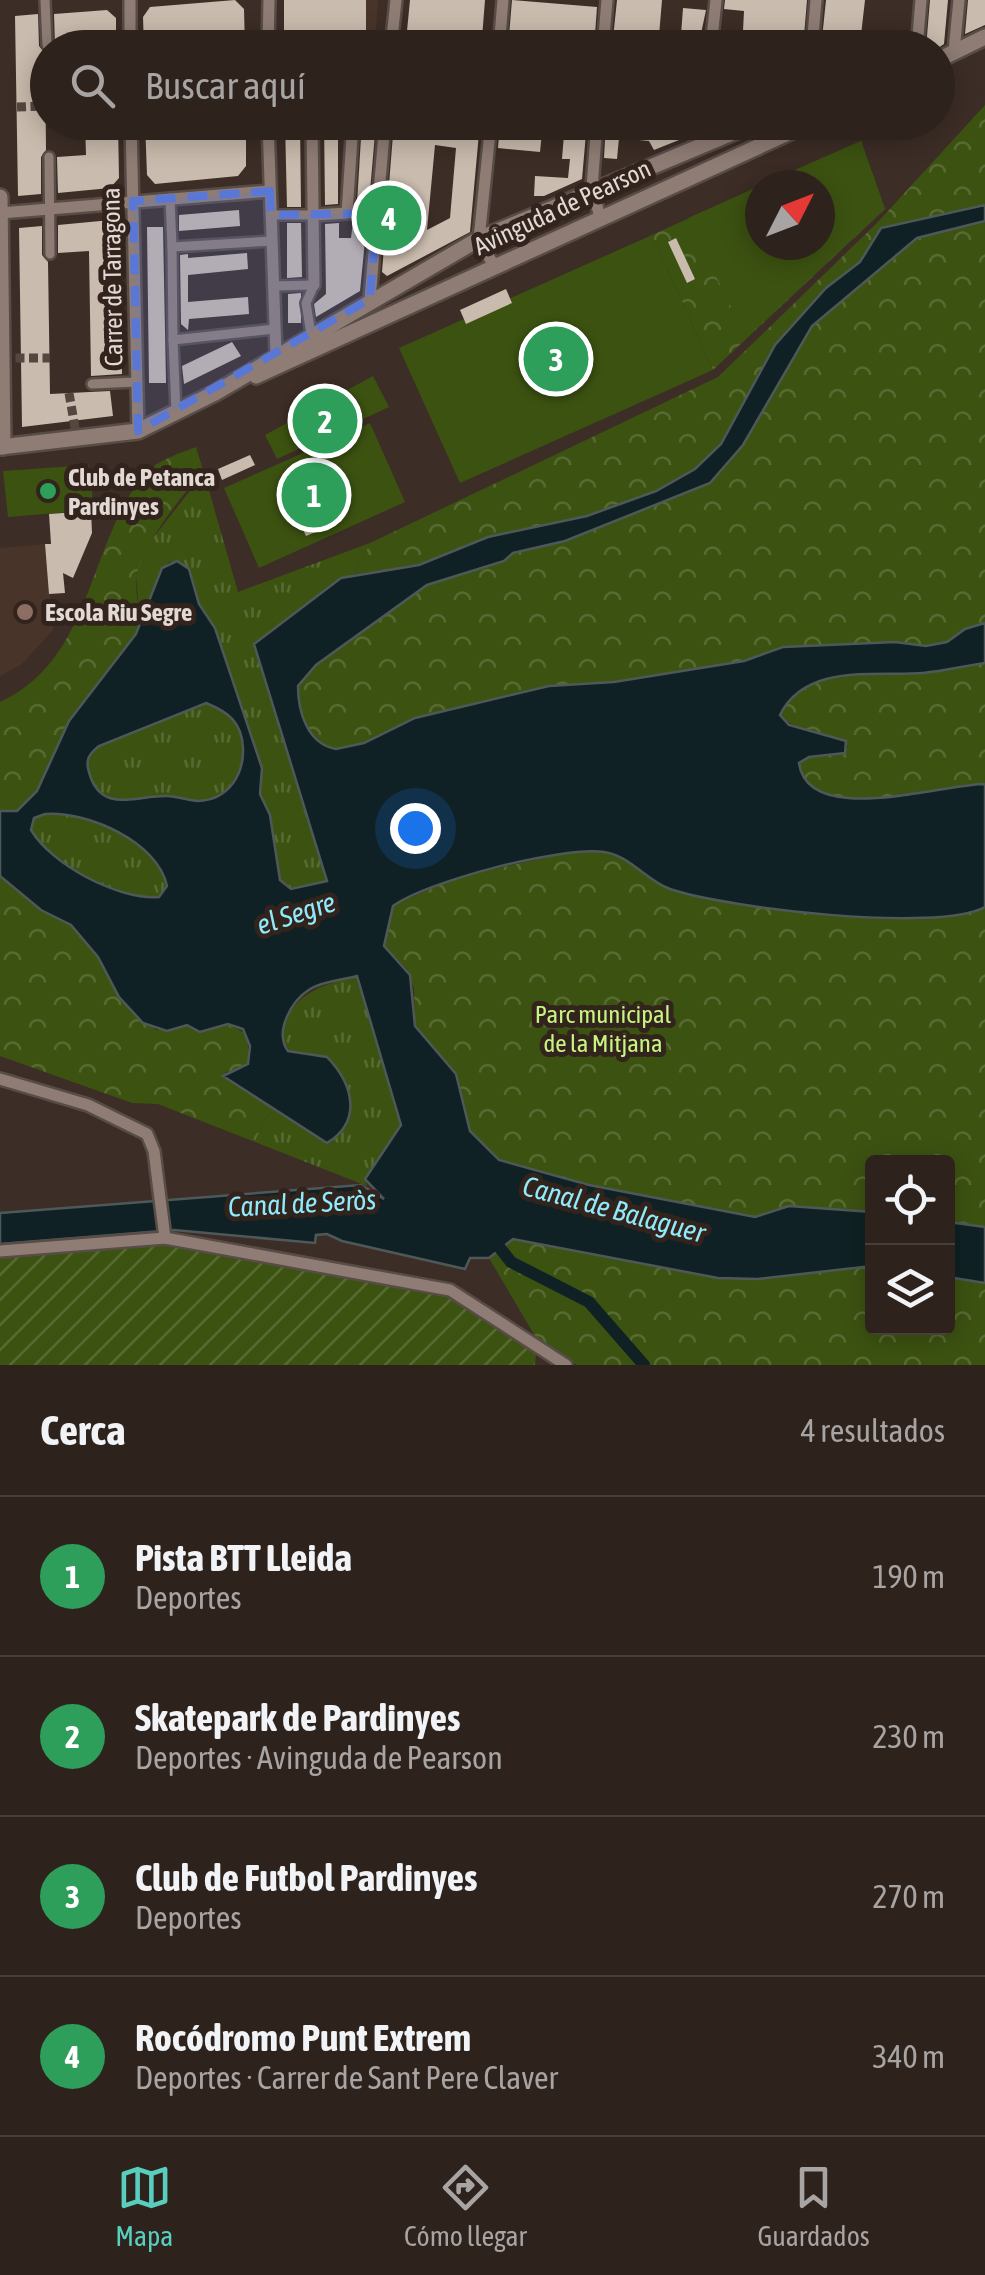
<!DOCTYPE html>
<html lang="es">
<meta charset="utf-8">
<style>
body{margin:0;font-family:"Asap Condensed",sans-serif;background:#352a25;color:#f1f3f6}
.controls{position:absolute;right:30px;bottom:30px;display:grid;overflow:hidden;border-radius:10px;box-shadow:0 5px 25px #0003}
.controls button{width:90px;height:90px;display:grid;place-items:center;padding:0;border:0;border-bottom:2px solid #483f3b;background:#2d221c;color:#f1f3f6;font:50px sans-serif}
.compass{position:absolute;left:745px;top:170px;width:90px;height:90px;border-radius:50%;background:#2d221c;box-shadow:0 5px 25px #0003;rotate:48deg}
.you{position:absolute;left:415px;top:828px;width:35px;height:35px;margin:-25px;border:8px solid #fff;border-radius:50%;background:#1a73e8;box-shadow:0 0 0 15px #1a73e833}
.badge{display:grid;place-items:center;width:65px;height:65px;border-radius:50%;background:#58cebf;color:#fff;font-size:32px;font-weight:700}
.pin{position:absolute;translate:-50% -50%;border:5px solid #fff;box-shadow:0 2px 10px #0006}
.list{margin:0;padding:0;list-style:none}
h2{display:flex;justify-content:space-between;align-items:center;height:130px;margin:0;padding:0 40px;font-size:42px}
h2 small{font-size:32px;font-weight:400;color:#a7a4a3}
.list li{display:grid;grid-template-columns:65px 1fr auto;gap:30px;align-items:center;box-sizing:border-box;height:160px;padding:0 40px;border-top:2px solid #483f3b}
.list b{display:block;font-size:38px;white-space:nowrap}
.list p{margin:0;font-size:32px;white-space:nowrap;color:#a7a4a3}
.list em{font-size:32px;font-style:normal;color:#a7a4a3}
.icon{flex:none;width:55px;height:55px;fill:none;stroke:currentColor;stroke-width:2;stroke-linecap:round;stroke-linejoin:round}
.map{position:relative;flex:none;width:985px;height:1365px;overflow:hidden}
.search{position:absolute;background:#2d221c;box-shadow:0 5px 25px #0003;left:30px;right:30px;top:30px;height:110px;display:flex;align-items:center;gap:25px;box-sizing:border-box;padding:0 35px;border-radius:55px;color:#a7a4a3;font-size:38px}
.sheet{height:770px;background:#2d221c}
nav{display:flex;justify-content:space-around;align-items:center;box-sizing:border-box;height:140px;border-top:2px solid #483f3b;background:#2d221c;font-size:28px;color:#a7a4a3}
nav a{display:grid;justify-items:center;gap:5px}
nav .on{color:#58cebf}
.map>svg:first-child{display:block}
.built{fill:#49342a}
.grass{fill:url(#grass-tufts)}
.forest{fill:url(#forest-crowns)}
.garden{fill:url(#garden-furrows)}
.pitch{fill:#3c5211}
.water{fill:#0f2124;stroke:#4e5859;stroke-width:2.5;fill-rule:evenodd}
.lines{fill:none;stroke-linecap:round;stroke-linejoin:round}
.canal{stroke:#0f2124;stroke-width:12}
.building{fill:#c9bbad;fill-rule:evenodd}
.pedestrian-tunnel{stroke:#554740;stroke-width:9;stroke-dasharray:9 4.5;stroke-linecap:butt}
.pedestrian-casing{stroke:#584c46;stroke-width:14}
.minor-casing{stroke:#584c46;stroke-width:16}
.tertiary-casing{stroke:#584c46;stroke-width:20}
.pedestrian{stroke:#8f7d75;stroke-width:9}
.minor{stroke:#8f7d75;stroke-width:11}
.tertiary{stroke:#8f7d75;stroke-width:15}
.marked{fill:#5877d7;fill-opacity:0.2;stroke:#5877d7;stroke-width:8;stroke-dasharray:20 12;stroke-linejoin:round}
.leisure-dot{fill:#2e9e5b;stroke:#32241d;stroke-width:4}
.education-dot{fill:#8d6e63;stroke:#32241d;stroke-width:4}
.labels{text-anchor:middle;stroke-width:10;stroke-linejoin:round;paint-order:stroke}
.street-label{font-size:25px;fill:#e2d8d4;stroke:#32241d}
.poi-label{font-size:25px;font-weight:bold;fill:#e2d8d4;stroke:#32241d;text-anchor:start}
.park-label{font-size:25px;fill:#c8f482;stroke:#32241d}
.water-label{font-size:28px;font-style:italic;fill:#8feafb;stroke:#32241d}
</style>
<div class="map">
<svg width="985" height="1365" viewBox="0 0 985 1365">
<defs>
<pattern id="grass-tufts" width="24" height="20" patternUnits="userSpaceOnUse" patternTransform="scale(2.5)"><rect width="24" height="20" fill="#3c5211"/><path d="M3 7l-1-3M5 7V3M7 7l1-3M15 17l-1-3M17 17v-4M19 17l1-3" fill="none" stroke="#586a33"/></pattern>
<pattern id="forest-crowns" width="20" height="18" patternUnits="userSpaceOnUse" patternTransform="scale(2.5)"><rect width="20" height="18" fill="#3c5211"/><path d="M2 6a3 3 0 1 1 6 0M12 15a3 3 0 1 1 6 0" fill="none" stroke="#586a33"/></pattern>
<pattern id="garden-furrows" width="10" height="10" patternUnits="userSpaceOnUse" patternTransform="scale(2.5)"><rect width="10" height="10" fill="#3c5211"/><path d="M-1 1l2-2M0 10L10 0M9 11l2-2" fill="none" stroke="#586a33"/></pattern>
</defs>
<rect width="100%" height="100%" fill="#3c2d26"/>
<g class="built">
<polygon points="284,0 378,0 375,47 284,47"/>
<polygon points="45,544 53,630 22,664 0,676 0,548"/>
</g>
<g class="grass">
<polygon points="204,473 238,592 370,543 355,574 335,582 290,616 278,726 328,881 291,889 280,879 271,819 260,794 262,775 215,628 199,604 191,572 181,562 169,562 160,571 140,624 136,576 141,553"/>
<path d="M207 703C228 712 242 722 243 748 244 775 228 800 198 801 188 801 178 796 167 796 137 795 100 815 89 772 85 760 89 754 99 746Z"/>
<path d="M45 814C88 811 158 842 167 886L159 897C118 900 52 865 31 830L34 818Z"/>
<path d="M357 976 401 1125 365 1179 367 1186 255 1142 265 1118 278 1109 324 1142H331L346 1127 351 1114 343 1078 327 1057 291 1054 281 1035C290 994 321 985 357 976Z"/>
</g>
<g class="forest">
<polygon points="985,105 985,205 881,229 860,262 826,288 775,345 721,444 695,469 656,491 587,516 488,537 419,565 355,574 370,543 718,377 877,223"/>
<polygon points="861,141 885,209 713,370 652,235 760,186 760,245 820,245 820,185 761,185"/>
<path d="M985 221V623L947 642 926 646 895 642 791 646 744 661 614 682 549 686 415 718 364 743 336 749C307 744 298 711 298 686L316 665 427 585 504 561 513 553 565 541 710 483 743 445 812 326 917 237Z"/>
<path d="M196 447 204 473C183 491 138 552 136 579 135 597 143 618 136 634L69 721 36 794 17 812 32 903 71 925 98 957 119 997 156 1030 187 1025 200 1032 228 1024 248 1035V1065L242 1070 225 1072 232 1083 278 1109 265 1118 255 1142 158 1104 132 1103 0 1056V702C92 660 87 548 142 477 155 461 178 454 196 447Z"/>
<path d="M985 663V784C940 784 809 828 799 763L803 758 838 755 848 747C829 727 798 735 780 715 805 663 879 677 923 673 944 671 964 666 985 663Z"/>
<path d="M603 851C628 856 646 881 670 889 726 908 936 933 985 907V1227L948 1222V1162H872V1212L783 1208 755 1217 589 1185 499 1161 470 1131 456 1074 415 1026 414 988 407 969 384 946 393 905 459 877 566 853Z"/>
<polygon points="513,1239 718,1278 757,1279 872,1266 872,1328 948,1328 948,1277 985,1283 985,1365 577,1365 538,1341 489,1258"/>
</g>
<polygon class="garden" points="164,1245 435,1290 479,1305 537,1341 535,1365 0,1365 0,1252"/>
<g class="pitch">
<polygon points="861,141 885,209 746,338 688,218 760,186 760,245 820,245 820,185 761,185"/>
<polygon points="652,235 713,370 460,483 399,348"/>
<polygon points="373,376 389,407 277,459 265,435"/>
<polygon points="370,423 405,502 259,568 224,488"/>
<polygon points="89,465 94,510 8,517 3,471"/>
</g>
<g class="water">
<path d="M985 205V221L917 238 812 326 743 445 710 483 565 541 513 553 504 561 427 585 316 665 298 686C298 711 307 744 336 749L364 743 415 718 549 686 614 682 744 661 783 647 895 642 926 646 947 642 965 629 985 623V663C964 666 944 671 923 673 878 677 806 662 780 715L789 725 846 741 845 753 809 757 799 763C808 828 941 784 985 784V907C936 933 726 908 670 889 647 881 629 855 604 852 561 846 428 881 393 906L384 946 410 975 415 1026 456 1074 470 1131 499 1160 589 1185 755 1217 789 1206 872 1212V1266L757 1279 718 1278 513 1239 489 1258H470L465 1269 342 1241 327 1234 316 1235 315 1243 174 1230 0 1244V1213L361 1185 384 1199 365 1179 401 1125 357 976C342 980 323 981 310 989 291 1001 274 1032 288 1051L327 1057C353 1084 363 1121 327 1143L223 1076 248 1064 250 1046 243 1029 228 1024 200 1032 187 1025 167 1031 143 1023 119 997 98 957 71 925 41 910 0 876V811H17L37 791 69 721 136 634 162 568 177 561 189 569 199 604 215 628 262 768 260 794 270 815 280 880 291 889 327 881 254 644 341 578 419 565 488 537 587 516 656 491 695 469 721 444 775 345 826 288 860 262 881 228ZM206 703C228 712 242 722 243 748 244 775 228 800 198 801 188 801 178 796 167 796 137 795 100 815 89 772 85 760 89 754 99 746ZM45 814C88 811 158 842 167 886L159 897C118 900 52 865 31 830L34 818Z"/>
<polygon points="948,1222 985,1227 985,1283 948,1277"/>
</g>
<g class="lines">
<polyline class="canal" points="492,1238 511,1262 589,1302 644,1365"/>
</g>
<g class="building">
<polygon points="235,0 244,9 245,48 144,48 143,17 150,7"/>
<polygon points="284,0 366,0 366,37 284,38"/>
<polygon points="410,0 485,0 482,38 407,31"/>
<polygon points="512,0 597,7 594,48 508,48"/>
<polygon points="617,0 662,0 658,48 612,48"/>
<polygon points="725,0 807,0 803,48 750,44 750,48 720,48 721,38 731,39 732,30 743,31 744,11 724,9"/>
<polygon points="826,0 865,0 861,35 908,39 908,48 821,48"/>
<polygon points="930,0 948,0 944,44 938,48 926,48"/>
<polygon points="968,0 985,0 985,25 965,34"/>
<polygon points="683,8 706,10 698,48 680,48"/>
<polygon points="107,10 116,18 116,48 55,45 54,14"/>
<polygon points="38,14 39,46 45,53 46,150 41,157 41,194 18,196 15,16"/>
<polygon points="85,122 118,122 119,178 110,188 58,193 57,157 86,155"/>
<polygon points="145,122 246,122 246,166 238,176 155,184 147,175"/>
<polygon points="285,122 300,122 301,207 287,207"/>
<polygon points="324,122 338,122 338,204 325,205"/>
<polygon points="362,122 376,122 369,203 357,203"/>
<path d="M394 122H480L470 232 387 276 382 272ZM435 145 456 148 450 218 427 230Z"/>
<polygon points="500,122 543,122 540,152 498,148"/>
<polygon points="565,122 587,122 582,179 544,196 534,196 535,176 568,178 570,159 562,159"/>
<polygon points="606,122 651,125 650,130 669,122 695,122 694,134 654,150 649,141 619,138 617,159 604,158"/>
<polygon points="239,210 240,226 179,231 179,215"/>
<polygon points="111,220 120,229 122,374 91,376 89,251 58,253 58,225"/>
<polygon points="353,221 367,221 360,291 316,317 314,304 326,294 325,224 339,223 339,238 351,238"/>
<polygon points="287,223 301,223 302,277 287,278"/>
<polygon points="42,226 42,255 48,262 50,394 110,391 113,416 22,427 19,228"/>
<polygon points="147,227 163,227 166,383 149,383"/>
<polygon points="676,238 695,279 687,283 668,242"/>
<polygon points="247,253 248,269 188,275 188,302 248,297 249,314 189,319 188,330 181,324 180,255 188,254 188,258"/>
<polygon points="506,289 512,303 466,324 460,310"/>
<polygon points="301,293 301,323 288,323 288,294"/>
<polygon points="232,342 241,356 184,384 182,366"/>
<polygon points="250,455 255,465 222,480 218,469"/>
<polygon points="337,509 342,521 306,536 301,525"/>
<polygon points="91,511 92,533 73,578 63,573 65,593 49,594 45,544 51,544 49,514"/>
</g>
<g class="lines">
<g class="pedestrian-tunnel">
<polyline points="17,107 46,106"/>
<polyline points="2,358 50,358"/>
<polyline points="69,393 77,439"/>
</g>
<g class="pedestrian-casing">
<g id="pedestrian">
<polyline points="45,0 47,45"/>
<polyline points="49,157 50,254"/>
<polyline points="170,198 172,247"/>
<polyline points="347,213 377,213"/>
<polyline points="271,215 314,215"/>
<polyline points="272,241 172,247 173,340 274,329"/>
<polyline points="273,286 314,285 306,303 311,334"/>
<polyline points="173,340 176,412"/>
<polyline points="92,384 136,382"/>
</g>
</g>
<g class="minor-casing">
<g id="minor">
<polyline points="130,0 130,48"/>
<polyline points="268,48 269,0"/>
<polyline points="391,48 396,0"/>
<polyline points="499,48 503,0"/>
<polyline points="603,48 607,0"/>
<polyline points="711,48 716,0"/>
<polyline points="812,48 816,0"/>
<polyline points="917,48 921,0"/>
<polyline points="954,51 959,0"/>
<polyline points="131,122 138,431"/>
<polyline points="268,122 276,355"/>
<polyline points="312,122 314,285"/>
<polyline points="491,122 479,239 494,266"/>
<polyline points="597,122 592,188 600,217"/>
<polyline points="702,145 704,122"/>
<polyline points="0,213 270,191"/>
<polyline points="314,215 347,213 353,122"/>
<polyline points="370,299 385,122"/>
<polyline points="0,1079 88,1105 147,1134 154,1151 165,1238 450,1290 566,1365"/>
<polyline points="0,1251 165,1238"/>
</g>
</g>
<g class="tertiary-casing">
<g id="tertiary">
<polyline points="938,60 985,37"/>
<polyline points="0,197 3,447"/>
<polyline points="256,376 812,122"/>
<polyline points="0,447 138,431 215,393 479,239 758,122"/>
</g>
</g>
<use href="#pedestrian" class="pedestrian"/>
<use href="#minor" class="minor"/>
<use href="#tertiary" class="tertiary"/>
</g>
<path class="marked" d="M270 191 271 215 377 213 370 299 138 431 133 201Z"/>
<circle class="leisure-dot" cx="48" cy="491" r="10"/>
<circle class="education-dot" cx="25" cy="612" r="10"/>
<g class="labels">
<g class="street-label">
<text transform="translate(562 207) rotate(-25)" y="9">Avinguda de Pearson</text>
<text transform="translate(112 277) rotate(-91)" y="9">Carrer de Tarragona</text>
</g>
<g class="poi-label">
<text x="68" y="486">Club de Petanca<tspan x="68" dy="29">Pardinyes</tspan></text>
<text x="45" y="621">Escola Riu Segre</text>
</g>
<g class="park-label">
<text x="603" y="1023">Parc municipal<tspan x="603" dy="29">de la Mitjana</tspan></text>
</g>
<g class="water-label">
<text transform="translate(296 913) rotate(-18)" y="10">el Segre</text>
<text transform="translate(302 1203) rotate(-3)" y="10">Canal de Seròs</text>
<text transform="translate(614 1209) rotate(15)" y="10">Canal de Balaguer</text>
</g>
</g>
</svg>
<div class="controls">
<button><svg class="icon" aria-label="locate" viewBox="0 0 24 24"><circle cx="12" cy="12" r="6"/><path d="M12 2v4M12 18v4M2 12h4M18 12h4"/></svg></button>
<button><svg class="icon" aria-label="layers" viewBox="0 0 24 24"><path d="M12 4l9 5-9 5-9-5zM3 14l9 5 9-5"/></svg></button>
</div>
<svg class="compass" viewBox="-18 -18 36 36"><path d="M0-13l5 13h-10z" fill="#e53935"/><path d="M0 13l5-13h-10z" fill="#a7a4a3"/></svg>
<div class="you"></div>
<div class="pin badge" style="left:314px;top:495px;background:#2e9e5b">1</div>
<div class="pin badge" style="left:325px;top:421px;background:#2e9e5b">2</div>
<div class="pin badge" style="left:556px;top:359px;background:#2e9e5b">3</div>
<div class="pin badge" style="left:389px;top:218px;background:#2e9e5b">4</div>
<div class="search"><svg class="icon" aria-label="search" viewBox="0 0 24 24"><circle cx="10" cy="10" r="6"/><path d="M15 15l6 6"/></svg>Buscar aquí</div>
</div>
<section class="sheet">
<h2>Cerca<small>4 resultados</small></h2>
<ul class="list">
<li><span class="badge" style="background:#2e9e5b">1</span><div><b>Pista BTT Lleida</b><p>Deportes</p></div><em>190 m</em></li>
<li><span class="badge" style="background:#2e9e5b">2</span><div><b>Skatepark de Pardinyes</b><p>Deportes · Avinguda de Pearson</p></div><em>230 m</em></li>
<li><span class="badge" style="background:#2e9e5b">3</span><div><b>Club de Futbol Pardinyes</b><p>Deportes</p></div><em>270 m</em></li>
<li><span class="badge" style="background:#2e9e5b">4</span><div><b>Rocódromo Punt Extrem</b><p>Deportes · Carrer de Sant Pere Claver</p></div><em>340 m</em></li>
</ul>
</section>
<nav>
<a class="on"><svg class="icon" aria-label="map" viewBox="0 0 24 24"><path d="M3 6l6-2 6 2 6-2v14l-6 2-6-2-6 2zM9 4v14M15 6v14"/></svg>Mapa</a>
<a><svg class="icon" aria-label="directions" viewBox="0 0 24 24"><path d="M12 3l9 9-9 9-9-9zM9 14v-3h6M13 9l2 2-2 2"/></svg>Cómo llegar</a>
<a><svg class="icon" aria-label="saved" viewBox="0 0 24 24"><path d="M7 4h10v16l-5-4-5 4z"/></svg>Guardados</a>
</nav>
